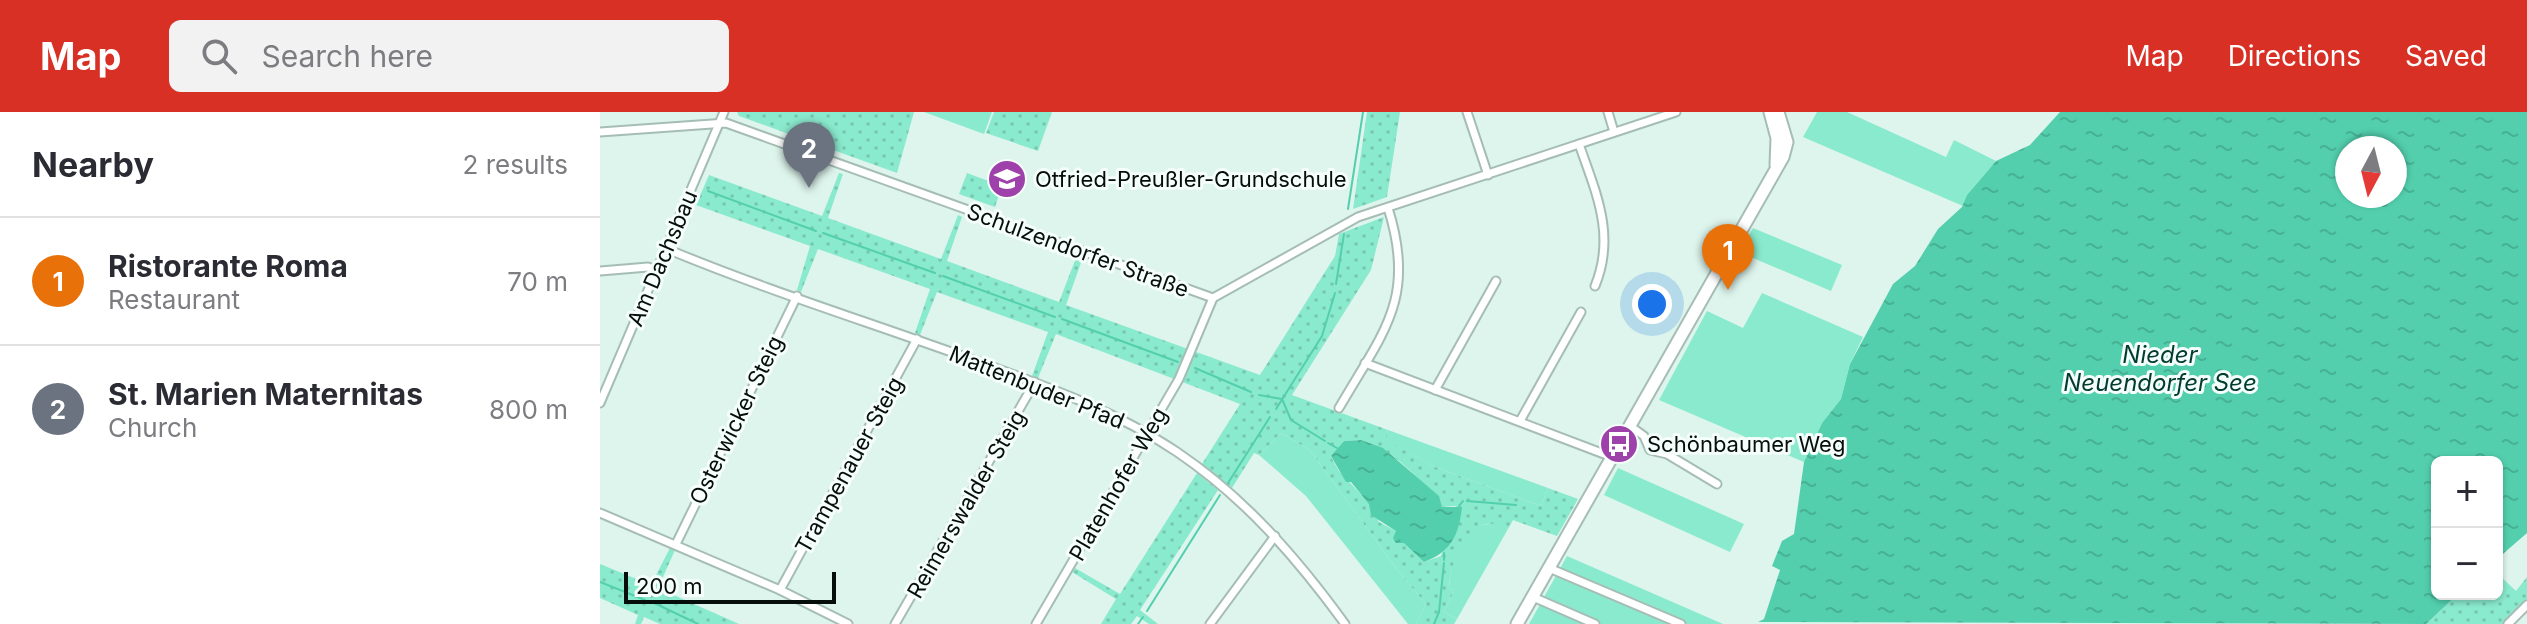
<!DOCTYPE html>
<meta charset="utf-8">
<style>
body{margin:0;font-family:Inter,sans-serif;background:#f2f2f3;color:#2b2b33}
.controls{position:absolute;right:24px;bottom:24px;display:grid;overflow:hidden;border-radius:12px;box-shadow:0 2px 6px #0004}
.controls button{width:72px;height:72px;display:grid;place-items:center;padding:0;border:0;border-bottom:2px solid #e1e1e2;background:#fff;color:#2b2b33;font:40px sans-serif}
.compass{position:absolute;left:1735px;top:24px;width:72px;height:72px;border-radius:50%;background:#fff;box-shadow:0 2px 6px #0004;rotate:187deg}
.scale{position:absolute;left:24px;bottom:20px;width:212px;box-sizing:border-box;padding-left:8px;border:4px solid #060e0b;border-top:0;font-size:22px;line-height:28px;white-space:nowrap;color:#060e0b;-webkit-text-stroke:6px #f5fefb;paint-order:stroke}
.you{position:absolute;left:1052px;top:192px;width:28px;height:28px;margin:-20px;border:6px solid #fff;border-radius:50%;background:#1a73e8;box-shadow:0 0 0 12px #1a73e833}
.badge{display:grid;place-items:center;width:52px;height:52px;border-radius:50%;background:#d93025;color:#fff;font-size:26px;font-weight:700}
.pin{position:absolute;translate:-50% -66px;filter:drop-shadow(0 2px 4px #0008)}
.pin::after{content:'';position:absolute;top:42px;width:28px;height:24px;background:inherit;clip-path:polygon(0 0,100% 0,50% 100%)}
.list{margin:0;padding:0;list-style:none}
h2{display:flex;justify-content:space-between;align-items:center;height:104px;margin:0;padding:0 32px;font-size:34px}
h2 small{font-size:26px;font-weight:400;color:#7c7c81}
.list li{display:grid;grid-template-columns:52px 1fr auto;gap:24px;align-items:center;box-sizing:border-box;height:128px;padding:0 32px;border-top:2px solid #e1e1e2}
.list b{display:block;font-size:30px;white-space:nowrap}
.list p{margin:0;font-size:26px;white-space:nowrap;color:#7c7c81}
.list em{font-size:26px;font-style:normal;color:#7c7c81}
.icon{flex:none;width:44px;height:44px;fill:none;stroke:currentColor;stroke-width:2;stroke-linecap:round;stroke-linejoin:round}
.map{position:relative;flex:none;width:1927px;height:512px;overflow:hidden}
header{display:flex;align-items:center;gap:48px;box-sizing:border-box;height:112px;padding:0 40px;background:#d93025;color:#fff}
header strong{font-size:38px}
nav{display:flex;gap:44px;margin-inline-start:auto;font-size:28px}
.search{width:560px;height:72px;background:#f2f2f3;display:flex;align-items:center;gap:20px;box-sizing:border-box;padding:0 28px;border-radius:12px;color:#7c7c81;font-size:30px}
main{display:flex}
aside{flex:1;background:#fff}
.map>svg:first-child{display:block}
.green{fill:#8aeacd}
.park{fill:url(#park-dots);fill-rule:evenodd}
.water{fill:url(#water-ripples);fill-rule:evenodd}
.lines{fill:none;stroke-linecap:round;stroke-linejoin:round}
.stream{stroke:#53cfae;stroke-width:2}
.minor-casing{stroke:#a6bdb5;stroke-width:11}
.secondary-casing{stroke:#a6bdb5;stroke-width:15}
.minor{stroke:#fff;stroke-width:7}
.secondary{stroke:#fff;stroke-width:11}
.labels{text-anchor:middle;stroke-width:6;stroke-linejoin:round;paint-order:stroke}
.poi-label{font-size:22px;fill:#060e0b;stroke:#f5fefb;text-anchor:start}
.street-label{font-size:22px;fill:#060e0b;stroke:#f5fefb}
.water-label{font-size:24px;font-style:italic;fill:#023c2f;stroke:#f5fefb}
</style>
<header>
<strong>Map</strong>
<div class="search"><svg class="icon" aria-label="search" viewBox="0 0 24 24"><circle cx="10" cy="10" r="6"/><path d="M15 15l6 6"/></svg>Search here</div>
<nav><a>Map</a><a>Directions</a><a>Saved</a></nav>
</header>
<main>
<aside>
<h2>Nearby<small>2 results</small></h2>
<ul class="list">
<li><span class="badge" style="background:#e8710a">1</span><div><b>Ristorante Roma</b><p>Restaurant</p></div><em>70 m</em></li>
<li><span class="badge" style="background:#6b7280">2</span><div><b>St. Marien Maternitas</b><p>Church</p></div><em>800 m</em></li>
</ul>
</aside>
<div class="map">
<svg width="1927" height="512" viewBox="0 0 1927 512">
<defs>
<pattern id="park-dots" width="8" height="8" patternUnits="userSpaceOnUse" patternTransform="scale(2)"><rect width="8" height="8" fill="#8aeacd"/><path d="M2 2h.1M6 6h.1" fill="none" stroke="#76c8af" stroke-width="1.8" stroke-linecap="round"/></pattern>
<pattern id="water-ripples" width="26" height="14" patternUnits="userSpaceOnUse" patternTransform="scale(2)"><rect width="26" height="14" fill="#53cfae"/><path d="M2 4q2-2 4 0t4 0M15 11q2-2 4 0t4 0" fill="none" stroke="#47b194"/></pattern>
</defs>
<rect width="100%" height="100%" fill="#ddf5ec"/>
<g class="green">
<polygon points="324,0 392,0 384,22"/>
<polygon points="1217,0 1247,0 1346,45 1354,28 1396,49 1367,83 1363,94 1203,25"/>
<polygon points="1153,116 1242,153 1231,179 1139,140"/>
<polygon points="1162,181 1263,225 1250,252 1241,287 1222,311 1204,350 1059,288 1107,199 1143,216"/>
<polygon points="788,318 948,376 941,394 835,355 785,328"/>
<polygon points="681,321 710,338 798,459 826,492 816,512 808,512 706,384 659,343"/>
<polygon points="1018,356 1144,412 1130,440 1004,383"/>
<path d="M898 411 908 417 857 507 844 500 854 479 849 476C851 457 856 420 878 414 884 412 892 412 898 411Z"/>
<polygon points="967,444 1123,512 929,512"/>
</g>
<g class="park">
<polygon points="137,0 314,0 297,61 139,4"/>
<polygon points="394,0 452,0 438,39 386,21"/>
<polygon points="767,0 800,0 787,85 753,97"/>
<path d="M239 61 243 62 228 106 341 147 358 103 362 105 347 149 459 190 476 146 482 148 466 193 660 263 735 144 739 122 784 105 771 158 692 283 788 318 786 328 835 355 941 394 948 376 978 387 957 424 913 408 908 417C869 395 851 446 849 476L854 479 844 500 857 507 854 512H816L826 492 798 459 710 338 681 321 659 343 654 341 632 376 602 352 640 292 456 222 438 266 432 264 448 220 337 180 320 223 315 221 330 177 218 137 201 180 197 178 210 134 96 93 109 63 222 104ZM761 328C795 340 821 366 841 395L856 394 841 444 824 450 796 419 779 410 770 392 739 359 731 345 744 329Z"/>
<polygon points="367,61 402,74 395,95 359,82"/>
<polygon points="597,361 618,378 540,498 558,512 549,512 537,504 531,512 501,512 516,487 472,460 475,456 520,482"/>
<polygon points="70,436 75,438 58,476 139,512 60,512 44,505 41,512 35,512 38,503 0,486 0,452 51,473"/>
<polygon points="1897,461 1916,479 1927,465 1927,496 1911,512 1826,512 1858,482 1897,482"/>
</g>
<g class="water">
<path d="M1460 0H1927V421L1897 447V350H1837V482H1858L1826 512 1158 510 1164 507 1180 458 1172 454 1182 429 1194 422 1204 350 1222 311 1241 287 1250 252 1293 172 1315 154 1338 117 1362 95 1367 83 1396 49 1430 33ZM1747 36H1795V84H1747Z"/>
<path d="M761 328 783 336 839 384 842 395H862C859 423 851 440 824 450L804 431H796L793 426 796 419 771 403 769 392 751 370H746L731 344 744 329Z"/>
</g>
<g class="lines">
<g class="stream">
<polyline points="108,79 216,119"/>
<polyline points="748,97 763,0"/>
<polyline points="223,121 335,161"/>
<polyline points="343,164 455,205"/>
<polyline points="736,172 744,122"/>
<polyline points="462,207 578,250"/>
<polyline points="595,256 651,280"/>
<polyline points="659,283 682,287 691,308 725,329"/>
<polyline points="676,297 722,224 735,181"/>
<polyline points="728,331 737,336"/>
<polyline points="628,371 670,305"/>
<polyline points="867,389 916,393"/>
<polyline points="859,394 863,389"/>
<polyline points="844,441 844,448"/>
<polyline points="0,470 45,488"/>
<polyline points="52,490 98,512"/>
<polyline points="547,499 620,383"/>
<polyline points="538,512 543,505"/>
<polyline points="834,512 839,500 844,451"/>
</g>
<g class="minor-casing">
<g id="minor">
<polyline points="867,0 888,63"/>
<polyline points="1008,0 1014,20"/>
<polyline points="0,20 126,11 613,186 758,105 1076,0"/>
<path d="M979 32C996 81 1016 123 995 174"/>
<path d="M67 137C168 179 275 212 379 250 448 275 516 299 577 340 645 386 697 446 745 512"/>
<polyline points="0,159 48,155 57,158"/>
<polyline points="765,251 1012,345"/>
<polyline points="835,278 896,169"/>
<polyline points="0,291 124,0"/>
<path d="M739 296C783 220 817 187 788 96"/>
<polyline points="920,309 981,200"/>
<polyline points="1030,314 1044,324 1050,338 1067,342 1117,372"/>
<polyline points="0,401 180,478 248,512"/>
<polyline points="76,432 197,184"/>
<polyline points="949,456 1081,512"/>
<polyline points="180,478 317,227"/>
<polyline points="933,485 995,512"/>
<polyline points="295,512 435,270"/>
<polyline points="436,512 579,267 613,186"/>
<polyline points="610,512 675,424"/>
<polyline points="1908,512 1927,493"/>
</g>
</g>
<g class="secondary-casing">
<g id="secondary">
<polyline points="1170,0 1177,26 1176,53"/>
<polyline points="917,512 1183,45 1187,30 1178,0"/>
</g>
</g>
<use href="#minor" class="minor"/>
<use href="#secondary" class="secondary"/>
</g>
<defs>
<g id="school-disc" transform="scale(2)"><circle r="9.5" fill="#9e41aa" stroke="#f5fefb"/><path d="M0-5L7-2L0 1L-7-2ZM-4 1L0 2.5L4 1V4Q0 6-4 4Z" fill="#fff"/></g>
<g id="bus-disc" transform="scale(2)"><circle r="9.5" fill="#9e41aa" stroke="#f5fefb"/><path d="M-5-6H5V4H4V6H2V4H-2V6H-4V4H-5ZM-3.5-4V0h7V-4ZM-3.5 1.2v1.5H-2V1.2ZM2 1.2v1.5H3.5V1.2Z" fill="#fff"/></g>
</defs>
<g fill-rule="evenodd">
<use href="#school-disc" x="407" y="67"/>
<use href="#bus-disc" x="1019" y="332"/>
</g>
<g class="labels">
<g class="poi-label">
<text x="435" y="75">Otfried-Preußler-Grundschule</text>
<text x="1047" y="340">Schönbaumer Weg</text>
</g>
<g class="street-label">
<text transform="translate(478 138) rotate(20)" y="8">Schulzendorfer Straße</text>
<text transform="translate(62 146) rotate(-67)" y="8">Am Dachsbau</text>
<text transform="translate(437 275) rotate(22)" y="8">Mattenbuder Pfad</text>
<text transform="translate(136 308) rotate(-64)" y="8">Osterwicker Steig</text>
<text transform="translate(249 353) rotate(-61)" y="8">Trampenauer Steig</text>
<text transform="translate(518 372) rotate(-60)" y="8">Platenhofer Weg</text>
<text transform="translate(366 392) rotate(-60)" y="8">Reimerswalder Steig</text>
</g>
<g class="water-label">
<text x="1560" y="251">Nieder<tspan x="1560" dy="28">Neuendorfer See</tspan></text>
</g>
</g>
</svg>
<div class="controls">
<button>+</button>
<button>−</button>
</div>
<svg class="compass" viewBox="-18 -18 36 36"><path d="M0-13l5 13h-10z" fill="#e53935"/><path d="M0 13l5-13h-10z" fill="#7c7c81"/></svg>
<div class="scale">200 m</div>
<div class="you"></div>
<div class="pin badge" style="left:1128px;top:178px;background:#e8710a">1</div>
<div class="pin badge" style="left:209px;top:76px;background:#6b7280">2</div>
</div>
</main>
